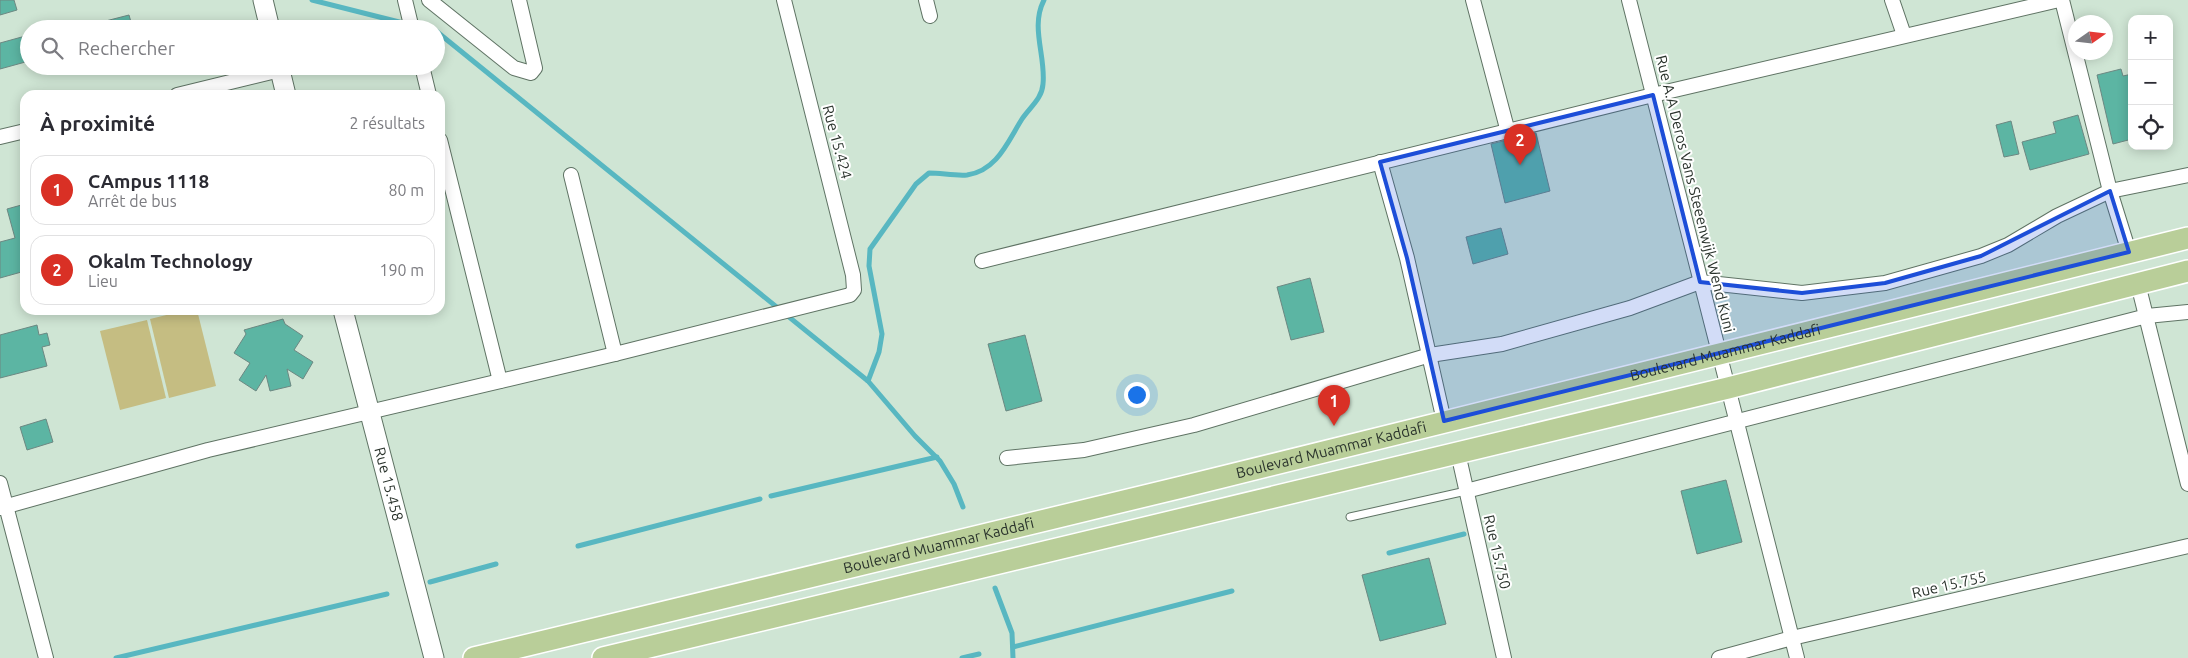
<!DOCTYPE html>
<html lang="fr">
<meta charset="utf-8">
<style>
body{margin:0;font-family:Ubuntu,sans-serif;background:#f7f7f7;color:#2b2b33}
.controls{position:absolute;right:15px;top:15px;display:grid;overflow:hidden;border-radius:10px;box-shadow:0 2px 12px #0003}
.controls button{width:45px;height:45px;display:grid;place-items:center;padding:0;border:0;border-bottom:1px solid #e1e1e2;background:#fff;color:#2b2b33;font:25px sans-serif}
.compass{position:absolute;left:2068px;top:15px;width:45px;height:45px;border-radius:50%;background:#fff;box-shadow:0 2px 12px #0003;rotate:76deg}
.you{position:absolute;left:1136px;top:394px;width:18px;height:18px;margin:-12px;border:4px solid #fff;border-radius:50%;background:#1a73e8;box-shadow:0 0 0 8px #1a73e833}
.badge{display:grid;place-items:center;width:32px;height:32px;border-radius:50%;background:#d93025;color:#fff;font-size:16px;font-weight:700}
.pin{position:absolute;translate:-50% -41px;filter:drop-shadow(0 1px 2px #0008)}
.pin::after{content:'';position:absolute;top:26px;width:18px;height:15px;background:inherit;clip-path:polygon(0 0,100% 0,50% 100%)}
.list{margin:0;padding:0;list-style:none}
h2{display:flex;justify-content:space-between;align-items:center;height:65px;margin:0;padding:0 20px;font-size:21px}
h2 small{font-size:16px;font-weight:400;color:#7c7c81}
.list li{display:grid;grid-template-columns:32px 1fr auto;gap:15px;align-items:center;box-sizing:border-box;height:70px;margin:0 10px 10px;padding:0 10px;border:1px solid #e1e1e2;border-radius:15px}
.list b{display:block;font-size:19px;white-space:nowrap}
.list p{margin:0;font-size:16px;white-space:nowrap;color:#7c7c81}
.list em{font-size:16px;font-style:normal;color:#7c7c81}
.icon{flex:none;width:28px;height:28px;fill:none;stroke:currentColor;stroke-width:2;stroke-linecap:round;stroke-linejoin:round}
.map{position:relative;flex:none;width:2188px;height:658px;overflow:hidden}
.search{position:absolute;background:#fff;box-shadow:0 2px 12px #0003;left:20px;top:20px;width:425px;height:55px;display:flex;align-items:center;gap:12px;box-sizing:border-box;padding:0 18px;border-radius:28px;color:#7c7c81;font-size:19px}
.panel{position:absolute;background:#fff;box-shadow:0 2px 12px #0003;left:20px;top:90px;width:425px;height:225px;border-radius:15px}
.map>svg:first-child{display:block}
.green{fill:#c5bd82}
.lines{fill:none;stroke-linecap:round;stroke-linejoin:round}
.stream{stroke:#58b7c1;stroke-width:5}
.building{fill:#5cb5a3;stroke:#6c8882}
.lane-casing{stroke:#5f7364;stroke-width:9}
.street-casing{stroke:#5f7364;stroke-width:16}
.secondary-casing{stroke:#5f7364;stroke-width:21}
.primary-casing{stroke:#fff;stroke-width:24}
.lane{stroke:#fff;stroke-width:7}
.street{stroke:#fff;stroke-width:14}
.secondary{stroke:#fff;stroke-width:19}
.primary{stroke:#b9ce99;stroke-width:21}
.marked{fill:#1d4ed8;fill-opacity:0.2;stroke:#1d4ed8;stroke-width:4;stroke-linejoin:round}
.labels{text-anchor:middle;stroke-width:4;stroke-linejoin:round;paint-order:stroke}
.street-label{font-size:15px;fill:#2a332c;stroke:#fff}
</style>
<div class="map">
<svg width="2188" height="658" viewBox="0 0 2188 658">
<rect width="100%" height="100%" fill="#cfe5d4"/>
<g class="green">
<polygon points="187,310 197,310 216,386 169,398 150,319"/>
<polygon points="147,320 166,398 120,410 100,331"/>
</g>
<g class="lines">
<g class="stream">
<polyline points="312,0 427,29"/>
<polyline points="436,31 868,381 915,436 940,461 954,484 963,507"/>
<path d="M868 381 879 352 882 334 869 266 870 249 916 184 929 173C941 173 955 176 967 175 997 171 1008 141 1022 119 1030 107 1042 99 1043 84 1046 56 1030 27 1044 0"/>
<polyline points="771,496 937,457"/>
<polyline points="578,546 760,499"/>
<polyline points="1389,553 1464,534"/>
<polyline points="430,582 496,564"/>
<polyline points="995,588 1012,633 1013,658"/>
<polyline points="1013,647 1232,591"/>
<polyline points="116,658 387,594"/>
<polyline points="962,658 979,654"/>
</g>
</g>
<g class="building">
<polygon points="0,0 14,0 17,10 0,15"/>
<polygon points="129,15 133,29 95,29 94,24"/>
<polygon points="29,35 29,61 0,69 0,43"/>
<polygon points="2121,69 2123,76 2132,74 2132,139 2113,144 2097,75"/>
<polygon points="2078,115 2089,154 2030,170 2022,142 2056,133 2053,122"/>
<polygon points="2011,121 2019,154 2004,157 1996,125"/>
<polygon points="1536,133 1550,191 1505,203 1491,144"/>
<polygon points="25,204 25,271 0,278 0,242 15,238 7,209"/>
<polygon points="1501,228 1508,254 1473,264 1466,237"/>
<polygon points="1310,278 1324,332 1291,340 1277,287"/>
<polygon points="283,319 285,324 303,336 294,350 313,362 303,379 287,369 291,386 270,391 266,375 256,391 239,380 250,363 234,353 246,334 244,330"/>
<polygon points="37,325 39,335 47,333 50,345 42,347 47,366 0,378 0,335"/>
<polygon points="1025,335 1042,401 1006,411 988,344"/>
<polygon points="46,419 53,442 27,450 20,427"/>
<polygon points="1726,480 1742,542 1697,554 1681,491"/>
<polygon points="1429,558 1446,624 1380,641 1362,575"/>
</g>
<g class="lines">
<g class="lane-casing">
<polyline id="lane" points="1350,517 1466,491"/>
</g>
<g class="street-casing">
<g id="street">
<polyline points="405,0 412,29"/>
<polyline points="429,0 514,68 531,73 535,68 519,0"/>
<polyline points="926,0 930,16"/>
<polyline points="1473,0 1508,132"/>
<polyline points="1629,0 1797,658"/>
<polyline points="1892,0 1904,35"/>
<polyline points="2062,0 2110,191 2129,252"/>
<polyline points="422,66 429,95"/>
<polyline points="177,95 280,70"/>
<polyline points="0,137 25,131"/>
<polyline points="440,140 500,381"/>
<polyline points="1380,162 1407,258 1444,421"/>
<polyline points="571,175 615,354"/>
<polyline points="982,261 1653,95 2059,0"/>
<polyline points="2138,284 2188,484"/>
<polyline points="1458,453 1504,658"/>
<polyline points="1007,458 1084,450 1194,425 1430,355 1502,344 1630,308 1700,282 1802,293 1885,283 1981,256 2008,245 2057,216 2110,191 2188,175"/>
<polyline points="0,483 46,658"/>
<polyline points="1466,491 2147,316 2188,312"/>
<polyline points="0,508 208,450 615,354 850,295 854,290 853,275 784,0"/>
<polyline points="1719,658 1792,638 2188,546"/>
</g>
</g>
<g class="secondary-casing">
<g id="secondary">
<polyline points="263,0 270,29"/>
<polyline points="279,66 286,95"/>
<path id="s1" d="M343 310 434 658"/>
</g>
</g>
<g class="primary-casing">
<g id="primary">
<path id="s2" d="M474 658 1182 487 2188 238"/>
<polyline points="603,658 1728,388 2188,271"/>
</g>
</g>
<use href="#lane" class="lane"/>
<use href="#street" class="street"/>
<use href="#secondary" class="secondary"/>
<use href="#primary" class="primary"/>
</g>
<path class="marked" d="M1653 95 1700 282 1802 293 1885 283 1981 256 2110 191 2129 252 1444 421 1407 258 1380 162Z"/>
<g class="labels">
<g class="street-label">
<text transform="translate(837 142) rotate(75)" y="5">Rue 15.424</text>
<text transform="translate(1695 194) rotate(76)" y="5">Rue A.A Deros Vans Steeenwijk Wend Kuni</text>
<text dy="5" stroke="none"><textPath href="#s2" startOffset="1288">Boulevard Muammar Kaddafi</textPath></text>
<text dy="5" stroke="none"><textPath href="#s2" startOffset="882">Boulevard Muammar Kaddafi</textPath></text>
<text dy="5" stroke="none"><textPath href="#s1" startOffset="180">Rue 15.458</textPath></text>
<text dy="5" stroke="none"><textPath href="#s2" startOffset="478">Boulevard Muammar Kaddafi</textPath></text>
<text transform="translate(1497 552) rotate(77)" y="5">Rue 15.750</text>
<text transform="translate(1949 585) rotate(-13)" y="5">Rue 15.755</text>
</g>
</g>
</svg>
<div class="controls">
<button>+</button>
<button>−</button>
<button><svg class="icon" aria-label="locate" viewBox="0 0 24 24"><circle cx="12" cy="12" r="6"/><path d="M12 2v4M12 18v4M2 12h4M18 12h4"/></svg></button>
</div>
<svg class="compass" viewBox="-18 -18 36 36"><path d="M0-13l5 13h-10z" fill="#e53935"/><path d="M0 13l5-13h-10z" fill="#7c7c81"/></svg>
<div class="you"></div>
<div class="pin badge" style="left:1334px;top:426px">1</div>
<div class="pin badge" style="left:1520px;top:165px">2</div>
<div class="search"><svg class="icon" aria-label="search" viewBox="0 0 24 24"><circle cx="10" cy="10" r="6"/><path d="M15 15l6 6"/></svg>Rechercher</div>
<section class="panel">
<h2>À proximité<small>2 résultats</small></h2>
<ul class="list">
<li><span class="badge">1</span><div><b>CAmpus 1118</b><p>Arrêt de bus</p></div><em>80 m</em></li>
<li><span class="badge">2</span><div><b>Okalm Technology</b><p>Lieu</p></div><em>190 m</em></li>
</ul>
</section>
</div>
